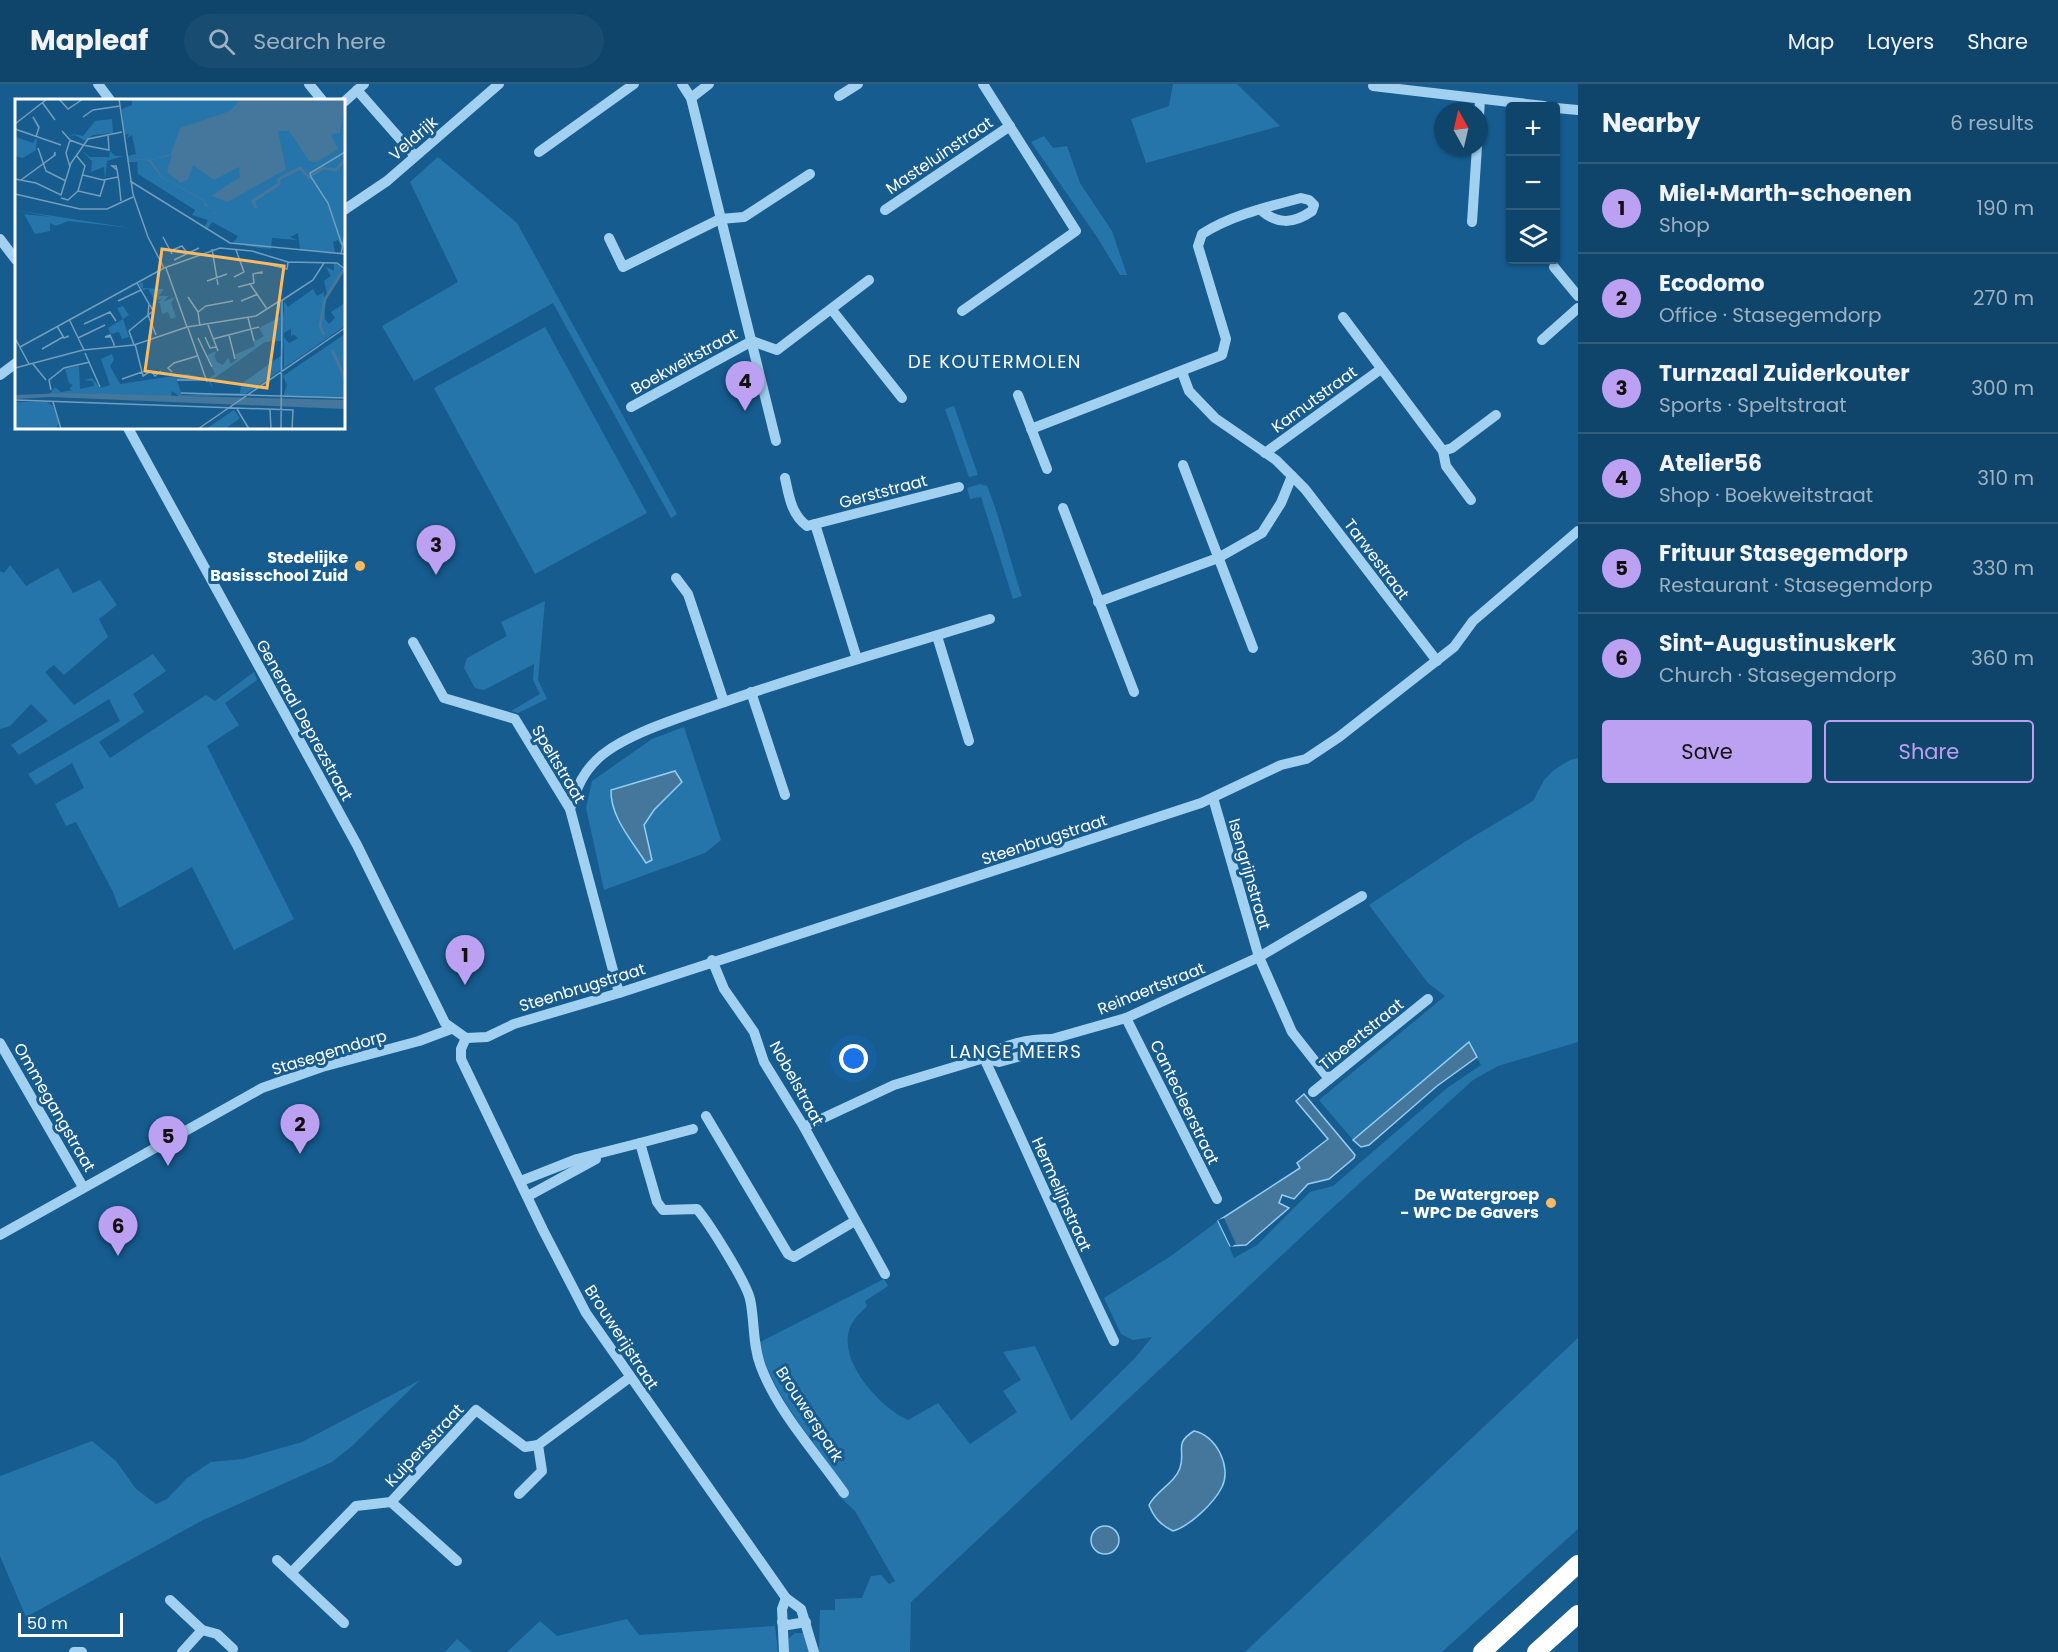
<!DOCTYPE html>
<meta charset="utf-8">
<style>
body{margin:0;font-family:Poppins,sans-serif;background:#194c71;color:#f1f3f6}
.controls{position:absolute;right:18px;top:18px;display:grid;overflow:hidden;border-radius:6px;box-shadow:0 2px 4px #0004}
.controls button{width:54px;height:54px;display:grid;place-items:center;padding:0;border:0;border-bottom:2px solid #305d7e;background:#10456b;color:#f1f3f6;font:30px sans-serif}
.compass{position:absolute;left:1434px;top:18px;width:54px;height:54px;border-radius:50%;background:#10456b;box-shadow:0 2px 4px #0004;rotate:352deg}
.scale{position:absolute;left:18px;bottom:15px;width:105px;box-sizing:border-box;padding-left:6px;border:3px solid #fff;border-top:0;font-size:16px;line-height:21px;white-space:nowrap;color:#fff;-webkit-text-stroke:4px #165c8f;paint-order:stroke}
.you{position:absolute;left:854px;top:975px;width:21px;height:21px;margin:-15px;border:4px solid #fff;border-radius:50%;background:#1a73e8;box-shadow:0 0 0 9px #1a73e833}
.badge{display:grid;place-items:center;width:39px;height:39px;border-radius:50%;background:#bca0f2;color:#111;font-size:20px;font-weight:700}
.pin{position:absolute;translate:-50% -50px;filter:drop-shadow(0 2px 3px #0008)}
.pin::after{content:'';position:absolute;top:32px;width:21px;height:18px;background:inherit;clip-path:polygon(0 0,100% 0,50% 100%)}
.list{margin:0;padding:0;list-style:none}
h2{display:flex;justify-content:space-between;align-items:center;height:78px;margin:0;padding:0 24px;font-size:26px}
h2 small{font-size:20px;font-weight:400;color:#9cb1c1}
.list li{display:grid;grid-template-columns:39px 1fr auto;gap:18px;align-items:center;box-sizing:border-box;height:90px;padding:0 24px;border-top:2px solid #305d7e}
.list b{display:block;font-size:22px;white-space:nowrap}
.list p{margin:0;font-size:20px;white-space:nowrap;color:#9cb1c1}
.list em{font-size:20px;font-style:normal;color:#9cb1c1}
.actions{display:flex;gap:12px;padding:18px 24px}
.actions a{flex:1;padding:14px 0;border:2px solid #bca0f2;border-radius:6px;text-align:center;font-size:21px;color:#bca0f2}
.actions .main{background:#bca0f2;color:#111}
.icon{flex:none;width:33px;height:33px;fill:none;stroke:currentColor;stroke-width:2;stroke-linecap:round;stroke-linejoin:round}
.map{position:relative;flex:none;width:1578px;height:1568px;overflow:hidden}
header{display:flex;align-items:center;gap:36px;box-sizing:border-box;height:84px;padding:0 30px;background:#10456b;border-bottom:2px solid #305d7e}
header strong{font-size:28px}
nav{display:flex;gap:33px;margin-inline-start:auto;font-size:21px}
.search{width:420px;height:54px;background:#194c71;display:flex;align-items:center;gap:15px;box-sizing:border-box;padding:0 21px;border-radius:33px;color:#9cb1c1;font-size:22px}
main{display:flex}
aside{flex:1;background:#10456b}
.map>svg:first-child{display:block}
.green{fill:#2575ab;fill-rule:evenodd}
.water{fill:#44779b;stroke:#94cef3;stroke-width:1.5}
.pier{fill:#165c8f}
.lines{fill:none;stroke-linecap:round;stroke-linejoin:round}
.minor{stroke:#a2d0f0;stroke-width:10}
.highway{stroke:#fff;stroke-width:18}
.poi-dot{fill:#ffba60;stroke:#165c8f;stroke-width:2}
.labels{text-anchor:middle;stroke-width:6;stroke-linejoin:round;paint-order:stroke}
.street-label{font-size:16px;fill:#fff;stroke:#165c8f}
.poi-label{font-size:16px;font-weight:bold;fill:#fff;stroke:#165c8f;text-anchor:end}
.neighbourhood-label{font-size:18px;letter-spacing:1.5px;fill:#fff;stroke:#165c8f}
.inset-river{fill:none;stroke:#44779b;stroke-width:3}
.inset-road{fill:none;stroke:#739dbc;stroke-width:1.5}
.view{fill:#ffba60;fill-opacity:0.15;stroke:#ffba60;stroke-width:3}
.inset-edge{fill:none;stroke:#fff;stroke-width:3}
</style>
<header>
<strong>Mapleaf</strong>
<div class="search"><svg class="icon" aria-label="search" viewBox="0 0 24 24"><circle cx="10" cy="10" r="6"/><path d="M15 15l6 6"/></svg>Search here</div>
<nav><a>Map</a><a>Layers</a><a>Share</a></nav>
</header>
<main>
<div class="map">
<svg width="1578" height="1568" viewBox="0 0 1578 1568">
<rect width="100%" height="100%" fill="#165c8f"/>
<g class="green">
<polygon points="1173,0 1237,0 1280,42 1146,79 1131,35 1169,22"/>
<polygon points="1044,52 1053,64 1067,62 1080,99 1112,147 1127,191 1120,191 1097,153 1031,58"/>
<polygon points="438,73 517,139 677,430 671,434 553,219 414,297 382,242 458,198 410,98"/>
<polygon points="545,243 647,429 535,490 434,304"/>
<polygon points="954,322 978,391 969,393 945,325"/>
<path d="M980 400 987 402C1002 438 1009 475 1022 512L1013 515 981 413 970 415 967 404Z"/>
<polygon points="10,481 26,502 58,484 73,509 100,496 117,521 99,535 108,553 64,591 54,581 45,588 74,621 153,570 166,587 133,610 144,628 99,658 110,674 206,611 215,617 254,588 257,596 225,619 239,641 207,662 294,835 234,866 192,783 119,824 113,808 76,738 66,742 55,720 84,704 72,679 36,701 28,690 120,637 109,615 19,671 11,661 48,637 31,620 10,642 0,645 0,487 4,489"/>
<polygon points="545,517 538,596 547,615 518,629 511,627 540,610 533,596 534,580 484,606 475,604 464,584 467,574 507,552 501,538"/>
<path d="M684 643 721 756 705 769 604 806 586 724 592 697 652 655ZM654 726 644 741 652 776 647 779 622 742Z"/>
<path d="M1578 674V958L1498 982 1473 996 1328 1128 911 1518 910 1568H819L820 1526H835V1515L862 1514 871 1492 881 1491 889 1500 895 1497 855 1427 838 1411 844 1401C812 1356 774 1313 758 1259L884 1195 888 1202 865 1217 867 1222C863 1227 857 1231 854 1236 830 1270 879 1323 908 1336L938 1319 970 1360 1017 1328 1003 1307 1021 1296 1003 1268 1035 1262 1071 1337 1135 1274 1152 1253 1133 1256 1121 1250 1104 1214 1171 1172 1218 1137 1234 1174 1257 1161 1310 1108 1333 1102 1447 1004 1481 981 1468 959 1353 1056 1319 1016 1445 912 1428 899 1369 821 1466 757 1533 717 1544 696 1554 686 1570 676Z"/>
<polygon points="1578,1254 1578,1445 1442,1568 1245,1568"/>
<polygon points="420,1296 352,1362 332,1378 203,1436 26,1533 0,1472 0,1392 92,1357 116,1377 136,1405 156,1420 167,1415 187,1394 211,1378 243,1375 302,1358"/>
<polygon points="627,1535 639,1551 775,1542 778,1568 507,1568 540,1537 557,1552"/>
<polygon points="795,1549 803,1549 809,1568 788,1568 789,1554"/>
<polygon points="457,1555 472,1568 445,1568"/>
</g>
<g class="water">
<path d="M675 687 682 698 654 726 644 741 652 776 646 779C633 758 610 733 611 706Z"/>
<polygon points="1469,958 1477,973 1437,1002 1369,1061 1361,1063 1353,1056"/>
<polygon points="1304,1010 1355,1071 1354,1074 1329,1095 1308,1100 1294,1115 1282,1111 1279,1119 1289,1124 1246,1161 1230,1162 1218,1137 1300,1084 1297,1079 1328,1055 1296,1017"/>
<path d="M1194 1347C1216 1351 1232 1383 1222 1403 1214 1419 1190 1442 1173 1447 1161 1441 1154 1434 1149 1421 1156 1407 1175 1399 1180 1384 1186 1366 1173 1360 1194 1347Z"/>
<circle cx="1105" cy="1456" r="14"/>
</g>
<polygon class="pier" points="1224,1134 1236,1160 1231,1163 1218,1136"/>
<g class="lines">
<g class="minor">
<polyline points="98,0 110,16"/>
<polyline points="309,0 322,16"/>
<polyline points="682,0 691,14 776,357"/>
<polyline points="1373,2 1544,22"/>
<polyline points="357,6 415,72"/>
<polyline points="839,12 858,0"/>
<polyline points="691,14 709,0"/>
<polyline points="344,18 364,0"/>
<polyline points="1556,24 1578,26"/>
<polyline points="1479,32 1480,16"/>
<polyline points="539,68 634,0"/>
<polyline points="344,126 387,97 499,0"/>
<polyline points="885,126 1010,42"/>
<polyline points="1472,138 1477,63"/>
<polyline points="609,154 623,183 720,135 744,133 810,90"/>
<polyline points="0,155 16,176"/>
<polyline points="1554,183 1578,212"/>
<polyline points="832,226 902,314"/>
<polyline points="962,227 1076,147 983,0"/>
<polyline points="1343,233 1443,367 1452,364 1496,331"/>
<polyline points="1542,256 1578,224"/>
<polyline points="1182,288 1189,307 1215,334 1276,376 1305,405 1437,577"/>
<polyline points="0,291 16,279"/>
<polyline points="1018,311 1047,385"/>
<polyline points="631,323 752,257 777,266 869,196"/>
<polyline points="128,344 357,761 445,939 466,954 487,953 514,940 619,909 1201,719 1281,681 1306,675 1339,653 1454,563 1473,537 1578,447"/>
<path d="M1031 345 1222 271 1226 255 1198 162 1202 150C1232 131 1267 123 1301 114L1309 116 1314 121 1312 127C1293 140 1277 141 1260 125"/>
<polyline points="1443,367 1446,382 1471,416"/>
<polyline points="1265,369 1381,285"/>
<polyline points="1183,381 1253,564"/>
<path d="M785 394C789 412 791 430 807 442L959 403"/>
<polyline points="1063,424 1134,608"/>
<polyline points="815,440 857,575"/>
<polyline points="676,494 688,510 724,618"/>
<polyline points="1098,518 1218,474 1262,449 1281,419 1292,392"/>
<polyline points="937,552 969,657"/>
<polyline points="413,558 444,614 515,635 570,725 619,909"/>
<polyline points="751,608 785,711"/>
<polyline points="1213,714 1259,873 1292,948 1329,995"/>
<path d="M570 725C577 703 583 687 602 671 628 650 678 634 710 623 802 590 897 564 990 535"/>
<polyline points="712,876 724,905 754,948 764,978 804,1043 885,1190"/>
<polyline points="1126,934 1217,1115"/>
<polyline points="466,954 461,965 461,975 543,1146 586,1229 786,1514 801,1525 814,1568"/>
<path d="M1052 955C1029 955 1002 960 984 974 1028 1068 1069 1164 1114 1257"/>
<polyline points="0,959 83,1103"/>
<polyline points="1313,1008 1428,915"/>
<polyline points="706,1032 788,1170 794,1173 855,1137"/>
<polyline points="804,1043 894,1001 984,974 999,978 1035,968 1052,955 1126,934 1259,873 1362,812"/>
<polyline points="640,1059 693,1045"/>
<path d="M521 1097 577 1075 640 1059 657 1118 663 1126 697 1125C709 1139 746 1198 750 1215 755 1237 752 1260 761 1283 778 1328 816 1369 844 1409"/>
<polyline points="528,1112 596,1075"/>
<polyline points="0,1151 262,1004 322,983 419,957 451,945"/>
<polyline points="519,1410 542,1387 538,1361"/>
<polyline points="391,1418 457,1477"/>
<polyline points="277,1476 291,1489"/>
<polyline points="170,1516 202,1546 217,1550 233,1565"/>
<polyline points="782,1538 788,1541 806,1538"/>
<polyline points="344,1539 291,1489 356,1422 391,1418 476,1326 525,1363 538,1361 629,1294"/>
<polyline points="74,1568 82,1568"/>
<polyline points="182,1568 202,1546"/>
<polyline points="784,1568 782,1525 786,1514"/>
</g>
<g class="highway">
<polyline points="1482,1568 1578,1480"/>
<polyline points="1536,1568 1578,1530"/>
</g>
</g>
<g class="poi-dot">
<circle cx="360" cy="482" r="6"/>
<circle cx="1551" cy="1119" r="6"/>
</g>
<g class="labels">
<g class="street-label">
<text transform="translate(413 54) rotate(-41)" y="6">Veldrijk</text>
<text transform="translate(939 71) rotate(-34)" y="6">Masteluinstraat</text>
<text transform="translate(684 277) rotate(-29)" y="6">Boekweitstraat</text>
<text transform="translate(1314 315) rotate(-36)" y="6">Kamutstraat</text>
<text transform="translate(883 407) rotate(-15)" y="6">Gerststraat</text>
<text transform="translate(1377 475) rotate(53)" y="6">Tarwestraat</text>
<text transform="translate(305 636) rotate(61)" y="6">Generaal Deprezstraat</text>
<text transform="translate(559 680) rotate(59)" y="6">Speltstraat</text>
<text transform="translate(1044 755) rotate(-18)" y="6">Steenbrugstraat</text>
<text transform="translate(1250 790) rotate(74)" y="6">Isengrijnstraat</text>
<text transform="translate(582 903) rotate(-17)" y="6">Steenbrugstraat</text>
<text transform="translate(1151 904) rotate(-22)" y="6">Reinaertstraat</text>
<text transform="translate(1361 950) rotate(-39)" y="6">Tibeertstraat</text>
<text transform="translate(329 968) rotate(-17)" y="6">Stasegemdorp</text>
<text transform="translate(797 999) rotate(61)" y="6">Nobelstraat</text>
<text transform="translate(1185 1018) rotate(64)" y="6">Cantecleerstraat</text>
<text transform="translate(55 1023) rotate(60)" y="6">Ommegangstraat</text>
<text transform="translate(1062 1110) rotate(66)" y="6">Hermelijnstraat</text>
<text transform="translate(622 1253) rotate(57)" y="6">Brouwerijstraat</text>
<text transform="translate(810 1330) rotate(57)" y="6">Brouwerspark</text>
<text transform="translate(424 1361) rotate(-47)" y="6">Kuipersstraat</text>
</g>
<g class="poi-label">
<text x="348" y="479">Stedelijke<tspan x="348" dy="18">Basisschool Zuid</tspan></text>
<text x="1539" y="1116">De Watergroep<tspan x="1539" dy="18">- WPC De Gavers</tspan></text>
</g>
<g class="neighbourhood-label">
<text x="995" y="284">DE KOUTERMOLEN</text>
<text x="1016" y="974">LANGE MEERS</text>
</g>
</g>
<g transform="translate(15 15)">
<rect width="330" height="330" fill="#165c8f"/>
<path d="M117 0H330V154L323 141 318 143 320 154 285 151 283 134 275 138 282 141 257 139 256 150 244 149 218 144 223 137 197 123 192 131 189 129 193 121 177 116 180 111 123 75 122 63H113L112 57 121 55 117 36 112 39 114 35 109 36 107 10 117 6ZM97 20 98 34 78 36 70 42 60 36 53 38 59 35 68 37 80 22ZM1 38 18 44 22 38 21 51 8 59 0 57ZM66 51 75 58H94L95 52 100 57H108L92 62 90 80 89 68 76 73 77 62ZM0 111 32 116 116 129 53 122 41 127 35 124V132L20 135 9 115 36 118ZM319 164 328 168 325 172 329 170 312 195 309 182 316 177 310 167 319 172ZM128 183V189L149 190 144 197H153L148 203 160 198 156 204 161 218 156 220 153 213 147 215 145 204H142L149 199 141 202 143 199 139 200 133 190 128 191 124 185ZM298 190 302 197 309 193 310 220 314 225 320 219 316 213 330 204V227L269 269V238L274 244 283 239 278 235 276 238V230L269 234V202L273 208ZM264 204 267 206 269 218 268 254 266 242 250 243 201 278 196 283 198 290 193 281 162 282 167 296 225 294 226 285 267 256V270L228 297H164L157 292 156 297 34 296 40 288 46 293 58 291 54 290 58 286 54 284 50 270 64 267 65 290 79 287 78 282 69 281 77 279 85 289 95 286 86 260 97 255 99 261 95 267 105 285 172 275 193 280 200 275 192 256 202 252 199 257 202 263 208 266 213 259 216 265 222 260 219 256 251 242 240 247 238 243 249 237 244 229 265 218ZM108 207 114 216 108 220 114 238 107 240 104 233 96 235 93 229 108 220 102 209ZM330 235V299L268 298 272 286 268 277ZM0 303H32L38 307 44 325 40 330H0ZM219 311 225 319 210 330H191Z" fill="#2575ab"/>
<path d="M226 0H330L325 34 316 35 323 50 302 63 294 62 274 32H263L271 70 213 103 196 97 225 78 224 68 199 81 178 66 173 80 166 84 152 73 157 56 136 61 147 78 189 101 197 114 202 113 198 115 197 114 194 109 190 107 189 102 146 78 134 62 114 59 135 61 156 55 165 29 215 12ZM51 294 330 301V310L35 298 0 300V296Z" fill="#44779b"/>
<path class="inset-river" d="M241 109 238 102 264 85V80L285 69 294 78 308 69 321 71 330 60M309 236 305 227 310 200 329 170M317 251 330 279"/>
<path class="inset-road" d="M44 0 53 10 68 0M104 0 118 95 133 138 149 169M27 3 40 21M68 18 78 11 105 7M0 25 32 0M0 30 46 46M47 32 55 41 68 46M21 38 24 28 18 18 24 29M68 46 94 51 93 36M23 49 31 72 51 82M61 56 70 67 63 92 85 97 90 81M55 68 51 54 55 41M102 71 97 67H101L102 71 104 83 106 102M68 76 88 81 103 78M296 78 313 104 327 146M296 78 295 74 330 53M0 80 21 84 46 96 56 64 73 40 107 33M6 81 40 56V53L39 57M115 82 215 144 330 155M0 95 65 110H92L118 98M46 99 53 101 63 92M148 138 157 155M197 150 203 186M155 152 167 147 173 155M326 155 330 135M159 161 184 149M253 165 272 170 273 163M149 169 205 149 237 152 273 163 322 164 330 170M151 169 172 228M219 178 229 173 221 151M192 182 212 175M122 184 134 205 133 216 141 236M235 185 252 210M223 188 239 184 238 175 242 174 247 173V174H243M173 198 183 213 185 227M103 202 126 191M226 202 243 195M266 202 298 181 309 164M183 213 191 207 218 202M233 219 239 242M54 220 69 251M69 225 95 213 101 222M193 226 203 252M42 227 49 239 54 237M172 228 241 217 266 201M173 229 192 283M214 236 220 260M96 238H90L95 236 99 245V247M190 238 195 249 201 248M0 239 14 265M63 239 90 226M183 239 197 268M198 240 244 228M120 245 128 277 136 272 140 277 146 272M119 246 114 232 138 212 135 206M5 248 149 169M27 250 48 238M70 254 85 288M18 265 31 281M0 269 68 251 119 246 172 228M157 273 153 269 159 264 182 257M107 280 127 273M162 281H191M36 291 34 281 49 269 75 263M166 294 330 299M0 301 278 311 277 330M38 303 46 330M222 310 234 330M255 311 256 330M183 330 330 229M266 330 267 201"/>
<path class="view" d="M147 150 269 167 252 289 130 272Z"/>
<rect width="330" height="330" class="inset-edge"/>
</g>
</svg>
<div class="controls">
<button>+</button>
<button>−</button>
<button><svg class="icon" aria-label="layers" viewBox="0 0 24 24"><path d="M12 4l9 5-9 5-9-5zM3 14l9 5 9-5"/></svg></button>
</div>
<svg class="compass" viewBox="-18 -18 36 36"><path d="M0-13l5 13h-10z" fill="#e53935"/><path d="M0 13l5-13h-10z" fill="#9cb1c1"/></svg>
<div class="scale">50 m</div>
<div class="you"></div>
<div class="pin badge" style="left:465px;top:901px">1</div>
<div class="pin badge" style="left:300px;top:1070px">2</div>
<div class="pin badge" style="left:436px;top:491px">3</div>
<div class="pin badge" style="left:745px;top:327px">4</div>
<div class="pin badge" style="left:168px;top:1082px">5</div>
<div class="pin badge" style="left:118px;top:1172px">6</div>
</div>
<aside>
<h2>Nearby<small>6 results</small></h2>
<ul class="list">
<li><span class="badge">1</span><div><b>Miel+Marth-schoenen</b><p>Shop</p></div><em>190 m</em></li>
<li><span class="badge">2</span><div><b>Ecodomo</b><p>Office · Stasegemdorp</p></div><em>270 m</em></li>
<li><span class="badge">3</span><div><b>Turnzaal Zuiderkouter</b><p>Sports · Speltstraat</p></div><em>300 m</em></li>
<li><span class="badge">4</span><div><b>Atelier56</b><p>Shop · Boekweitstraat</p></div><em>310 m</em></li>
<li><span class="badge">5</span><div><b>Frituur Stasegemdorp</b><p>Restaurant · Stasegemdorp</p></div><em>330 m</em></li>
<li><span class="badge">6</span><div><b>Sint-Augustinuskerk</b><p>Church · Stasegemdorp</p></div><em>360 m</em></li>
</ul>
<div class="actions"><a class="main">Save</a><a>Share</a></div>
</aside>
</main>
